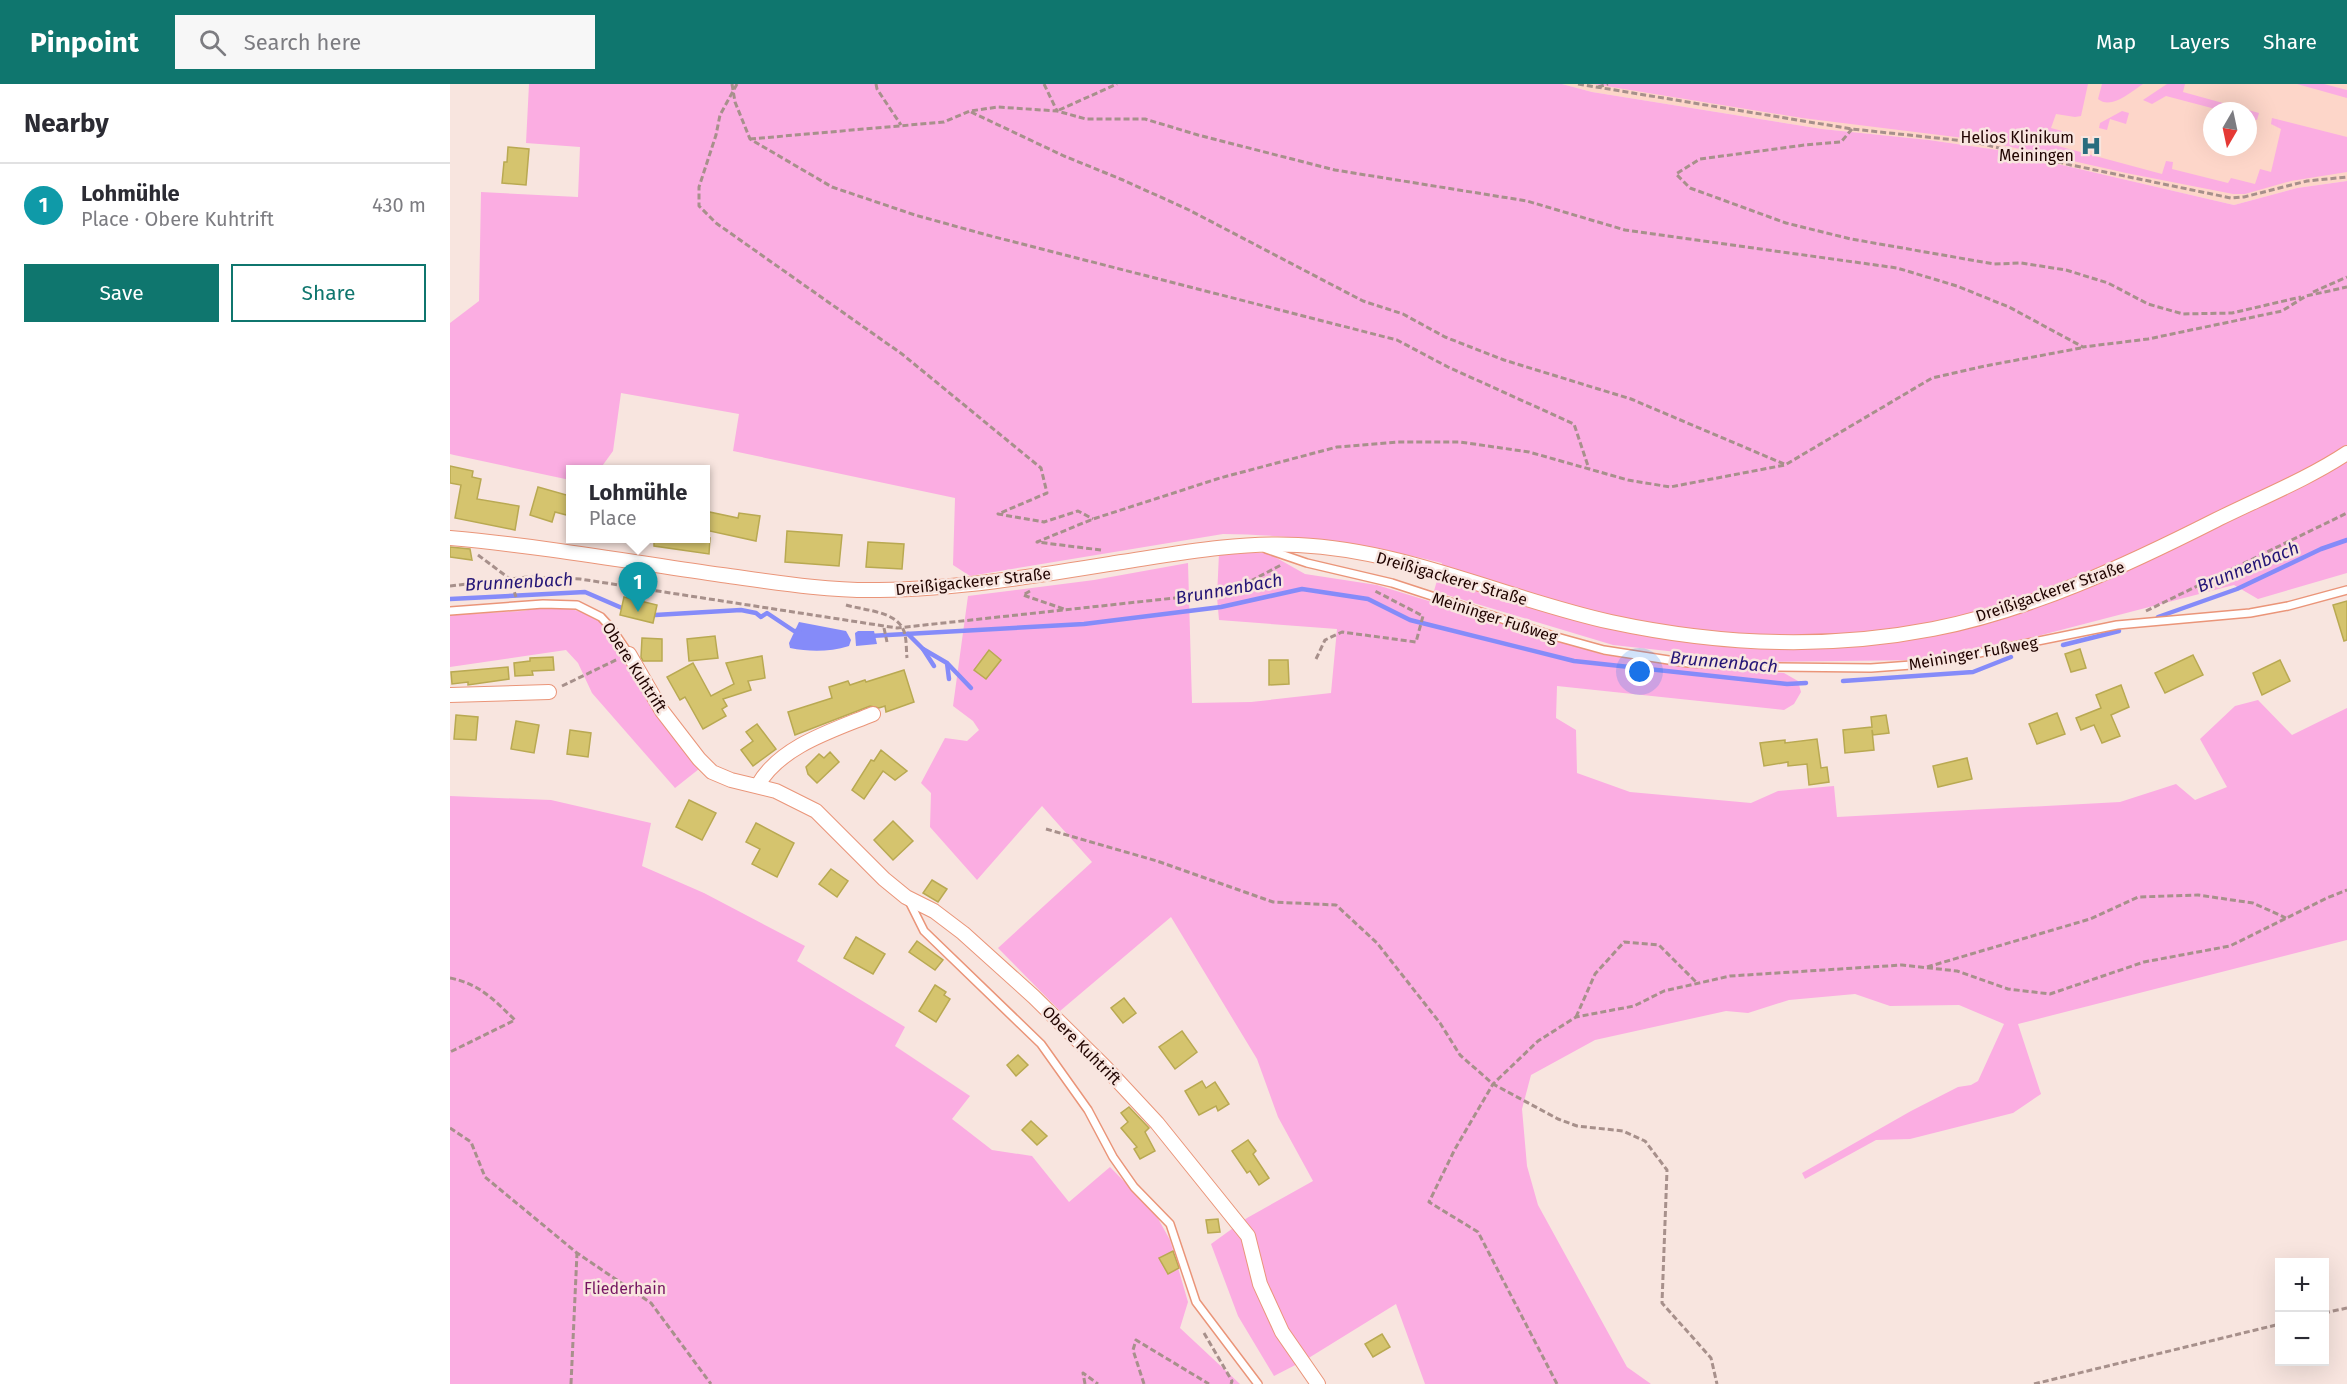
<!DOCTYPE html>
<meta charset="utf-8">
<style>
body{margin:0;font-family:"Fira Sans",sans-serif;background:#f7f7f7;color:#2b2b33}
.controls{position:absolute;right:18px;bottom:18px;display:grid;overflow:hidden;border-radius:0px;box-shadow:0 6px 24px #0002}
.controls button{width:54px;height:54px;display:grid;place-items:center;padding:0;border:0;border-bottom:2px solid #e1e1e2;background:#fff;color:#2b2b33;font:30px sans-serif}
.compass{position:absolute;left:1753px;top:18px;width:54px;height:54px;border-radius:50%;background:#fff;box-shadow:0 6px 24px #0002;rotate:189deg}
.you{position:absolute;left:1190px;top:588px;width:21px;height:21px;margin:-15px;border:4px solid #fff;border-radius:50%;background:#1a73e8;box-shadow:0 0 0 9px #1a73e833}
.badge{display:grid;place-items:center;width:39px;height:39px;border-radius:50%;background:#0f766e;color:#fff;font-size:20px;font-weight:700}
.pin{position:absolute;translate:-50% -50px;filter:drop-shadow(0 2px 3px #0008)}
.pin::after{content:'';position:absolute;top:32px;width:21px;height:18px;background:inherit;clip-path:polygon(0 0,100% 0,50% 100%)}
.popup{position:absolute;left:116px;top:381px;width:144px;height:78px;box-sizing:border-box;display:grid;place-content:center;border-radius:0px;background:#fff;filter:drop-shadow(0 2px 4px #0005);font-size:20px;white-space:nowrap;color:#7c7c81}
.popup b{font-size:22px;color:#2b2b33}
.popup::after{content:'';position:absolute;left:50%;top:100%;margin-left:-12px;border:12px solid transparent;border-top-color:#fff}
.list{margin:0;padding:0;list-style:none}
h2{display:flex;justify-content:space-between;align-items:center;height:78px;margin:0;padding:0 24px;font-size:26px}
h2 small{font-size:20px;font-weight:400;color:#7c7c81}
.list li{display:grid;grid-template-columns:39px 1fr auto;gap:18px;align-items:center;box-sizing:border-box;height:84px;padding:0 24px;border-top:2px solid #e1e1e2}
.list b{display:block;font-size:22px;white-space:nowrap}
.list p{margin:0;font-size:20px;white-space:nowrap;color:#7c7c81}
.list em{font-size:20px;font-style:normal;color:#7c7c81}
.actions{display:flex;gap:12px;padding:18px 24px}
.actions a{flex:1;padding:14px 0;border:2px solid #0f766e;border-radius:0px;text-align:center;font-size:21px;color:#0f766e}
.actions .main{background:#0f766e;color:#fff}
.icon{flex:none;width:33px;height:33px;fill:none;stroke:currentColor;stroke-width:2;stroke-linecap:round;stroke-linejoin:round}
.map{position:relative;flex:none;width:1897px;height:1300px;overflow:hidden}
header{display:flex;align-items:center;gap:36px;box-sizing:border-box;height:84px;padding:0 30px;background:#0f766e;color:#fff}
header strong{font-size:28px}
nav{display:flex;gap:33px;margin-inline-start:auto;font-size:21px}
.search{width:420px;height:54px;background:#f7f7f7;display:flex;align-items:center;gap:15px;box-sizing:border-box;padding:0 21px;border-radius:0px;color:#7c7c81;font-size:22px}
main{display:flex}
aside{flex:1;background:#fff}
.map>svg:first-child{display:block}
.built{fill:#fdd6c9;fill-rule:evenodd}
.green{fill:#fbade2}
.water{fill:#858bf9}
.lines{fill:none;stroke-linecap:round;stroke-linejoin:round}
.stream{stroke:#858bf9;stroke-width:4.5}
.building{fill:#d5c46e;stroke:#b9a952;stroke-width:1.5}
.lane-casing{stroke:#ea9579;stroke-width:10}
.street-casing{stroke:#ea9579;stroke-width:16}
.path{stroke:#a7908b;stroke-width:3;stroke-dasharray:6 3;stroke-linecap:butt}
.lane{stroke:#fff;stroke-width:7}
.street{stroke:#fff;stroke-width:14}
.labels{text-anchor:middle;stroke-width:5;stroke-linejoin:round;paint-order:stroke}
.poi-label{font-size:16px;fill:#200400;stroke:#f8e5df;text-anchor:end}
.street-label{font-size:16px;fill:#200400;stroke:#f8e5df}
.park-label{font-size:16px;fill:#751560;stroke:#f8e5df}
.water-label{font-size:18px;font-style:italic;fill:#241576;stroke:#f8e5df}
</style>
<header>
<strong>Pinpoint</strong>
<div class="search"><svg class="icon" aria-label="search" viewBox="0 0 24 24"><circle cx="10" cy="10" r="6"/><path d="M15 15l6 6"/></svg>Search here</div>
<nav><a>Map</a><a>Layers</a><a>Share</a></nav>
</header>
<main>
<aside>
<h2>Nearby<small></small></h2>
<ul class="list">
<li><span class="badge" style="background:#0f9aa8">1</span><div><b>Lohmühle</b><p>Place · Obere Kuhtrift</p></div><em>430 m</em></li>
</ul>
<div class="actions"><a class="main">Save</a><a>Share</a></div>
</aside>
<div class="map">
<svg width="1897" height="1300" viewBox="0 0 1897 1300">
<rect width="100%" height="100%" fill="#f8e5df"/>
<path class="built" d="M1112 0H1897V97L1847 104 1784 121 1548 66 1479 56 1372 45 1142 8ZM1762 27H1798V63H1762Z"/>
<g class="green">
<path d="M79 0H1112L1142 8 1372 45 1479 56 1548 66 1784 121 1847 104 1897 97V489L1808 515 1784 501 1546 563 1474 576 1318 578 1163 561 984 507 992 479C918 460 850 451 773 450L520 492 503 481 505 414 283 367 289 330 171 309 163 367 150 385 120 386V396L4 371 0 370V239L29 217 31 108 128 113 130 63 76 59Z"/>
<polygon points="1143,0 1638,0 1631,32 1625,33 1606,30 1601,44 1612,47 1608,62 1712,90 1716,77 1723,78 1722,85 1778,99 1781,94 1805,100 1810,85 1821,88 1831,45 1821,40 1822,34 1897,53 1897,88 1841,97 1795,110 1783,110 1676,89 1530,56 1352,34"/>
<path d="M1652 0H1693C1681 8 1661 26 1648 15Z"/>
<polygon points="1717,0 1735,0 1733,8 1809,29 1807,36 1798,34 1798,27 1773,27 1716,12 1702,20 1693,16"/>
<polygon points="1847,0 1874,0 1897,6 1897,14"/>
<polygon points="1672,27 1679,29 1676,40 1660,35 1657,46 1649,44 1650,39"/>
<polygon points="769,469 818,469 855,490 927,501 1154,571 1236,582 1334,589 1348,597 1351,608 1344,620 1334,626 1107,602 1106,634 1126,646 1127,689 1180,708 1301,719 1328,707 1384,702 1387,733 1670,718 1726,700 1745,716 1777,703 1750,655 1785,622 1808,616 1842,651 1897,624 1897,856 1568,940 1591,1010 1563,1029 1460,1055 1426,1056 1355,1095 1352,1089 1461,1027 1508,1003 1521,1001 1528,997 1554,940 1509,921 1440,922 1405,910 1339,916 1298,929 1276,927 1145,956 1081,991 1072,1025 1077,1082 1088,1121 1177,1283 1201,1300 975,1300 946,1220 857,1275 824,1292 788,1232 761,1160 797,1134 863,1097 828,1033 807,975 721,833 610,927 548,864 642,778 592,722 527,796 480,743 481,709 471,699 495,654 517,657 529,646 523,637 503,622 518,512 644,496 738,479 742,619 801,618 881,609 887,545 769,536 767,513"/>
<path d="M102 522C122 524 136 528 153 539L210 636 249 685 225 704 142 609 128 579 116 566 0 583V531L72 527Z"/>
<polygon points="0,712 101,716 201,739 192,782 254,809 355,862 347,877 455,943 445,962 520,1012 502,1035 542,1066 582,1072 619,1118 660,1083 705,1129 720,1156 738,1218 730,1244 790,1300 0,1300"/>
</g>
<g class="water">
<path d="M349 538 396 547 401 556 399 562C379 568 360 568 340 564L339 559Z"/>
<polygon points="408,547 424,547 427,560 406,562 405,549"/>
</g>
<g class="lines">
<g class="stream">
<polyline points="0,515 135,508 172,524"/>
<polyline points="205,531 291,526 306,529 311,533 317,529 344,547 349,547"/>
<polyline points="1708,533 1787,505 1871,465 1897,456"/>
<polyline points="458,550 473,565 484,582"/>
<polyline points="420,552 634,540 771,523 852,505 918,515 960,536 1124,577 1337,600 1356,599"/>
<polyline points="1613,561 1669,547"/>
<polyline points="473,565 497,579 499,595"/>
<polyline points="498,580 521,604"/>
<polyline points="1393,597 1523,588 1561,573"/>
</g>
</g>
<g class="building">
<polygon points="58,63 79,65 76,101 52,99 54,78 57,78"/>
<polygon points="0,382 23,387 22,393 31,395 27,415 69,422 65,446 5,434 11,401 0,399"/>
<polygon points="88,403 120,412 120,432 105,428 102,438 80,431"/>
<polygon points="255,427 288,434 289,429 310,432 306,457 255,446"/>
<polygon points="337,447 392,451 389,482 335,478"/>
<polygon points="204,454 260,454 259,470 204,462"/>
<polygon points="418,458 454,460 452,485 416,483"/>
<polygon points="0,463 20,465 22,476 0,473"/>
<polygon points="174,513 207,521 203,539 170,531"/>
<polygon points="1897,517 1897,556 1894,557 1883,521"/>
<polygon points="265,552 268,574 239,577 237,555"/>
<polygon points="192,554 212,555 212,577 193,577 191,573"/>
<polygon points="1630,565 1636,584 1621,588 1615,570"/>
<polygon points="539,566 551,576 536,595 524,586"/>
<polygon points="1743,571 1753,591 1715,609 1705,589"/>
<polygon points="312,572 315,594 298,597 301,606 273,615 277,622 272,625 276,632 253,645 235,613 230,616 217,593 243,579 261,612 284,600 276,579"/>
<polygon points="103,573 104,586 82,587 83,591 65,592 64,579 80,577 80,574"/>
<polygon points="819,576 838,576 839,600 819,601"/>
<polygon points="1830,576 1840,597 1812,611 1803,589"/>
<polygon points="58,583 59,595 18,601 18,598 2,600 1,588"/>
<polygon points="454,586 464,618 436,628 435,622 429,624 420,622 345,651 338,628 382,614 379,603 398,597 400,601 415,596 416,598"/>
<polygon points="1671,601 1679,623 1661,631 1670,652 1652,659 1644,641 1631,646 1626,634 1651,624 1646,611"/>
<polygon points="1607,629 1615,650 1587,660 1579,640"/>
<polygon points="6,631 28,633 26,656 4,655"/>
<polygon points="1436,631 1439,649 1423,651 1422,646 1424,666 1395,669 1393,646 1422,643 1421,633"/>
<polygon points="66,637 89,641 84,669 61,665"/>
<polygon points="307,640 326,665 303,682 291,666 303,657 296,648"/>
<polygon points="120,646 141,649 138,673 117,670"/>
<polygon points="1367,655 1371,684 1377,683 1379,698 1359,701 1357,680 1338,682 1338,678 1314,682 1310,659 1335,656 1335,659"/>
<polygon points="431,666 457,687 445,696 433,687 414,715 402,706 421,676 424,677"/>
<polygon points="380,668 389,678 367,699 358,690 356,683 369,670 374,674"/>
<polygon points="1517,674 1522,695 1488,703 1483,682"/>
<polygon points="239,716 266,729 252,756 226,743"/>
<polygon points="443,737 463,757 443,776 424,756"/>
<polygon points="306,739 344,759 327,793 302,780 310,765 296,758"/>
<polygon points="381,785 398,797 387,813 369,800"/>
<polygon points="482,796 497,805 488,818 473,809"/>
<polygon points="406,853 435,870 423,890 394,874"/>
<polygon points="467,857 493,876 485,886 459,868"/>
<polygon points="485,901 496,908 494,911 500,915 486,938 469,927"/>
<polygon points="674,914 686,929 673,939 661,924"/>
<polygon points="732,947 747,968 725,985 709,963"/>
<polygon points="568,971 578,981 566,992 557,981"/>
<polygon points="752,997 756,1004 765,998 779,1020 768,1027 766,1022 749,1031 735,1007"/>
<polygon points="679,1023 699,1044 695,1048 705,1067 690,1075 684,1065 687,1063 671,1044 678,1038 671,1029"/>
<polygon points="581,1037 597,1052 587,1061 572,1046"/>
<polygon points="798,1056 806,1067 803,1070 819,1094 809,1101 800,1087 797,1089 782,1067"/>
<polygon points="768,1135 770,1148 758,1149 756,1136"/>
<polygon points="723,1167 729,1184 718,1190 709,1174"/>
<polygon points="932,1250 940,1263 923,1273 915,1260"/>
</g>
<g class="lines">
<g class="lane-casing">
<g id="lane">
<polyline points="816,465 857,479 942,499 1107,553 1154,566 1238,579 1326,583 1421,584 1475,580 1667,541 1800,529 1838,522 1897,506"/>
<polyline points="0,527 93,520 127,521 151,533 162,545 179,570"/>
<polyline points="459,817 474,847 591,960 638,1026 663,1073 684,1103 720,1140 746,1218 808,1300"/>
</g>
</g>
<g class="street-casing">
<g id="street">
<path d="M0 454C91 462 182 478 272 491 323 498 377 507 429 506 510 505 592 491 672 478 730 469 788 458 848 461 957 466 1056 515 1161 538 1268 561 1375 566 1483 545 1581 526 1677 481 1766 436 1808 415 1858 395 1897 369"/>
<polyline points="179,570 212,627 249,675 262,688 281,696 326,707 366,727 434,795 456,813 484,827 513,849 584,913 655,983 707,1039 798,1152 810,1200 832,1248 868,1300"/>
<polyline points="0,611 99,608"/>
<path d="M308 701C330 662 384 646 423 630"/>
</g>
</g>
<g class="path">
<polyline points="282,0 285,18 300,55 382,103 465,131 537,151 947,256 998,283 1124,340 1139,385"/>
<polyline points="287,0 270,31 266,51 249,103 249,122 266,139 452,270 591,384 597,409 548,430 594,438 628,427 643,435"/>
<polyline points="426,0 427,5 451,41"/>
<polyline points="594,0 607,27"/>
<polyline points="1128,0 1402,45 1524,58 1621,81 1781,114 1794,113 1857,97 1897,93"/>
<polyline points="1148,3 1158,0"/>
<polyline points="609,26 667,0"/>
<polyline points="521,28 614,72 673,96 739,126 913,217 953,230 995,253 1054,276 1181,315 1334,380"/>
<polyline points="1402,45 1391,58 1355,61 1250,75 1226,90 1240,104 1336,139 1401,155 1544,180 1571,179 1616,186 1658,199 1698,220 1733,230 1782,229 1851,213"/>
<polyline points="300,55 494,38 520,27 548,23 607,27 636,35 695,35 748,51 885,86 1077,117 1175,146 1447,184 1507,202 1559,223 1633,263 1698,255 1832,227 1856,212 1897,203"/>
<polyline points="1863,208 1897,193"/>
<polyline points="651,466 587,458 643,435 770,394 887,363 948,358 1010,358 1079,368 1178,396 1220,403 1335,381 1482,294 1535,282 1631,264"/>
<polyline points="28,471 60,495 66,513"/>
<polyline points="0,502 77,493 130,495 447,544 780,508 831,481"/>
<polyline points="580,507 573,511 614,525"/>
<path d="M396 521C412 526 445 527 453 545 457 553 456 565 457 574"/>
<polyline points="1696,527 1897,429"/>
<polyline points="434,544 437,558"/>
<polyline points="866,575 875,556 892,548 966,558 973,532 925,507"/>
<polyline points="112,602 168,575"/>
<polyline points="596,745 707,777 823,818 886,821 927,859 990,939 1010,971 1043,1000 1108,1035 1127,1042 1173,1047 1195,1057 1217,1086 1212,1219 1261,1274 1267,1300"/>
<polyline points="1477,883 1640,835 1688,813 1748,811 1803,819 1836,834"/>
<path d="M0 894C30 900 44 916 65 936L0 968"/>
<polyline points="1126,933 1145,890 1174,858 1209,861 1247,899"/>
<polyline points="0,1044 21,1058 35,1093 127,1169 201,1219 261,1300"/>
<polyline points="1874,1229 1897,1224"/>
<polyline points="754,1249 782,1297 781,1300"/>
<polyline points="121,1300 127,1169"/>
<polyline points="635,1300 633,1289 648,1300"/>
<polyline points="694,1300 683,1266 686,1256 759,1300"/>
<polyline points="1107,1300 1028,1148 979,1118 1005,1065 1043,1000 1088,957 1126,933 1184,922 1214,907 1280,892 1452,881 1507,887 1558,905 1600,910 1694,878 1780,862 1877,814 1897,806"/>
<polyline points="1584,1300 1830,1240"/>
</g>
<use href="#lane" class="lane"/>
<use href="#street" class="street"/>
</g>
<defs>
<g id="hospital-bare" transform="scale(1.62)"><path d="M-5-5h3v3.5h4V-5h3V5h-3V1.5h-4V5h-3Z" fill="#296c7e" stroke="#f8e5df" stroke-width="2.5" paint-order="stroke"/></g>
</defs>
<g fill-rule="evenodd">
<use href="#hospital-bare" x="1641" y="62"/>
</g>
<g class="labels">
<g class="poi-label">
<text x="1624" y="59">Helios Klinikum<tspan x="1624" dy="18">Meiningen</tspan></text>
</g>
<g class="street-label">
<text transform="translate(1002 494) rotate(16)" y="6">Dreißigackerer Straße</text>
<text transform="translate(523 497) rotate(-6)" y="6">Dreißigackerer Straße</text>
<text transform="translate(1600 507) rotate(-19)" y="6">Dreißigackerer Straße</text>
<text transform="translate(1045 533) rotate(18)" y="6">Meininger Fußweg</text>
<text transform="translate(1523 569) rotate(-10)" y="6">Meininger Fußweg</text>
<text transform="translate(185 583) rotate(57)" y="6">Obere Kuhtrift</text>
<text transform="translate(632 961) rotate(45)" y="6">Obere Kuhtrift</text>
</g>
<g class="park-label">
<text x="175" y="1210">Fliederhain</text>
</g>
<g class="water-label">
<text transform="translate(1798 483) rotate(-22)" y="6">Brunnenbach</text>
<text transform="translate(69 498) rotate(-3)" y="6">Brunnenbach</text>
<text transform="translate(779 505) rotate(-10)" y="6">Brunnenbach</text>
<text transform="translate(1274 578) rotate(5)" y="6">Brunnenbach</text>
</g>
</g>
</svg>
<div class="controls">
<button>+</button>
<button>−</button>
</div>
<svg class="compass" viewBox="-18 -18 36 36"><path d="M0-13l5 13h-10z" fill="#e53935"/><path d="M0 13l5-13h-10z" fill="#7c7c81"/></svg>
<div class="you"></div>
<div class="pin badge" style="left:188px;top:528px;background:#0f9aa8">1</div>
<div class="popup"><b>Lohmühle</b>Place</div>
</div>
</main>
